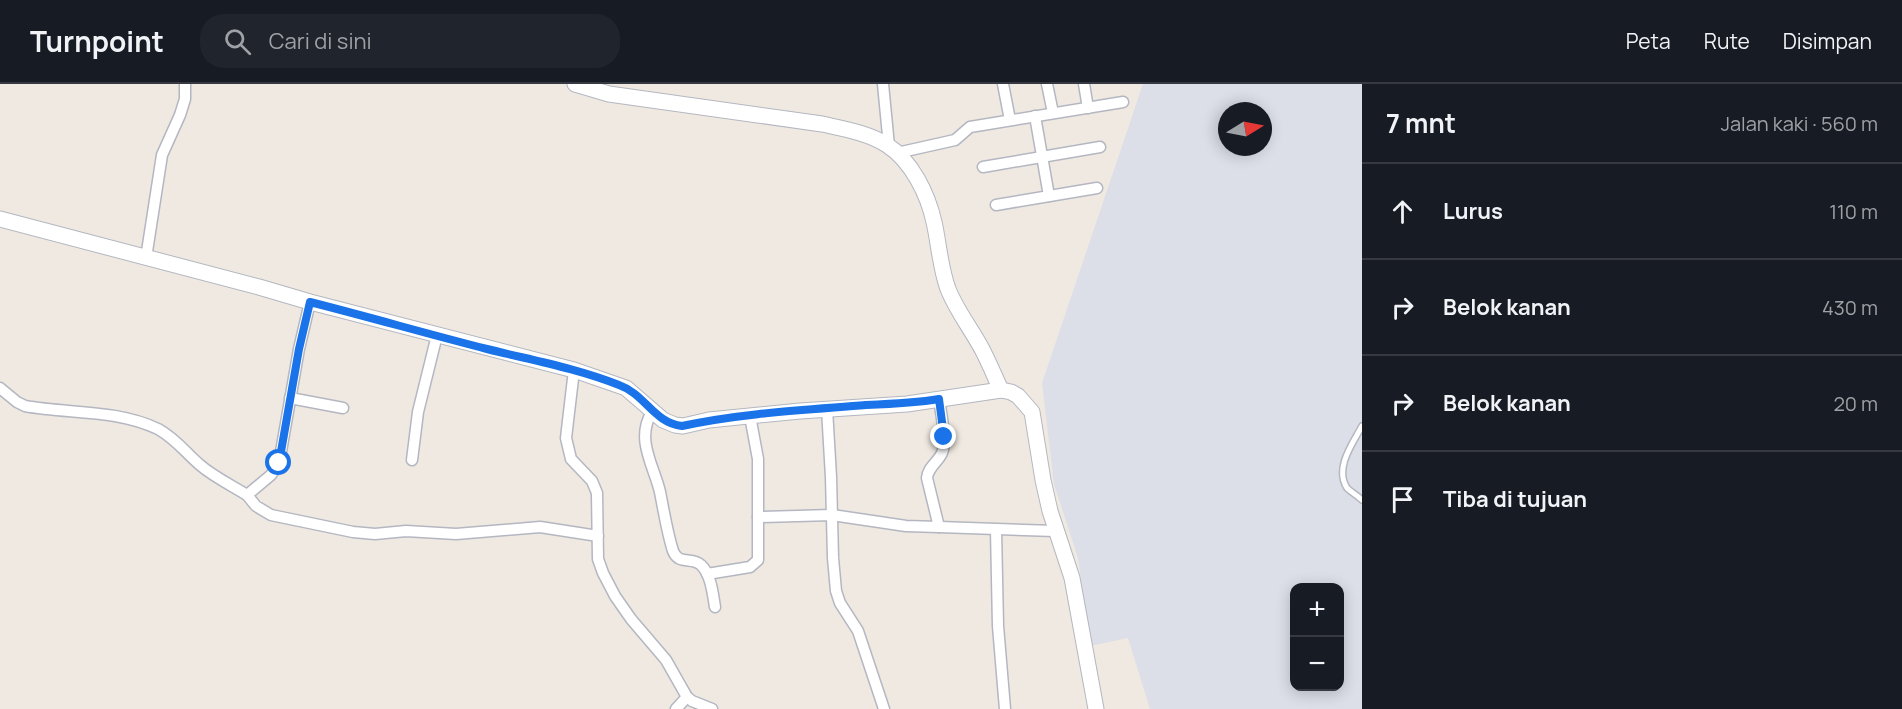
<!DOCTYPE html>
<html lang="id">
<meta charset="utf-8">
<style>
body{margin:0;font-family:Manrope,sans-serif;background:#20242c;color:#f1f3f6}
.controls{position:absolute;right:18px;bottom:18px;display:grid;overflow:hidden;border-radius:12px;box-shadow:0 3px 15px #0003}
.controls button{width:54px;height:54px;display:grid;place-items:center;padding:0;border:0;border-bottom:2px solid #363941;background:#171b24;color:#f1f3f6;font:30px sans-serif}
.compass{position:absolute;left:1218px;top:18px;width:54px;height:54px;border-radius:50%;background:#171b24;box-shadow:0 3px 15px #0003;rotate:80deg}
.stop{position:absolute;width:18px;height:18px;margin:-14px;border:4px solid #1a73e8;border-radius:50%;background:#fff}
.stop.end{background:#1a73e8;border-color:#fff;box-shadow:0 2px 6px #0008}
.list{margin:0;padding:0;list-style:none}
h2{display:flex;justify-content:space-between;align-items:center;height:78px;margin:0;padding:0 24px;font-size:26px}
h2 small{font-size:20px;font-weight:400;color:#9ea1a6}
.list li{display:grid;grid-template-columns:39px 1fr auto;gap:18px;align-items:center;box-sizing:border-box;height:96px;padding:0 24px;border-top:2px solid #363941}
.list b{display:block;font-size:22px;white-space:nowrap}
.list em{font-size:20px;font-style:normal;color:#9ea1a6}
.icon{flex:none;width:33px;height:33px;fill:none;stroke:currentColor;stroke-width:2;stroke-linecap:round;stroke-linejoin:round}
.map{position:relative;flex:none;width:1362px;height:625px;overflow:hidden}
header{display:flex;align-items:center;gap:36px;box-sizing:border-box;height:84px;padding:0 30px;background:#171b24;border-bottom:2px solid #363941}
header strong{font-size:28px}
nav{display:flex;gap:33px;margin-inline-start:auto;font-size:21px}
.search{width:420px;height:54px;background:#20242c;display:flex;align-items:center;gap:15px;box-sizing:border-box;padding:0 21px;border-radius:24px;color:#9ea1a6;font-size:22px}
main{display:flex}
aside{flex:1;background:#171b24}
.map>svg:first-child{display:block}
.airport{fill:#dcdee8;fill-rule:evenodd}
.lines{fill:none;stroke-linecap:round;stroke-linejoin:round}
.lane-casing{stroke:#b4b7c1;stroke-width:8}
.street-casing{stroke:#b4b7c1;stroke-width:13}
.secondary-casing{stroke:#b4b7c1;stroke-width:17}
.lane{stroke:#fff;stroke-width:5}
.street{stroke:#fff;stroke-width:10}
.secondary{stroke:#fff;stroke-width:15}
.route{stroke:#1a73e8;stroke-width:8}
</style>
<header>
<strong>Turnpoint</strong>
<div class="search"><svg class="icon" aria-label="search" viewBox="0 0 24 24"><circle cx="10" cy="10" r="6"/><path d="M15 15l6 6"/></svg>Cari di sini</div>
<nav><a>Peta</a><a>Rute</a><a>Disimpan</a></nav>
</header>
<main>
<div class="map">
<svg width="1362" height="625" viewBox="0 0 1362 625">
<rect width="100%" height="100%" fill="#efe9e1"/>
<path class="airport" d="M1143 0H1362V625H1150L1128 554 1090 562 1078 474 1054 400 1042 299ZM1227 27H1263V63H1227ZM1294 504H1340V602H1294Z"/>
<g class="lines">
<g class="lane-casing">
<path id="lane" d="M1362 342C1353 359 1334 384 1347 404 1351 408 1358 412 1362 416"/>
</g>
<g class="street-casing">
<g id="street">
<polyline points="883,0 889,62"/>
<polyline points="1003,0 1010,36"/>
<polyline points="1047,0 1053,29"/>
<polyline points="1084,0 1088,24"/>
<polyline points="1035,32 1049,112"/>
<polyline points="897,69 955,56 970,43 1123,18"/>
<polyline points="983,83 1100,63"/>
<polyline points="996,121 1097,104"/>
<polyline points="146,174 162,71 180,31 185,15 185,0"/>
<polyline points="574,286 566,354 571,375 592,397 597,409 598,475 603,489 615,512 631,535 666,576 687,613 692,617 712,625"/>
<path d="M0 304 17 318 25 322C69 330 116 325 158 345 175 354 186 369 200 381 214 393 231 401 247 411L271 391 279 379 299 265 310 218"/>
<polyline points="290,314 343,324"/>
<polyline points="827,325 831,393 833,474 836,507 840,519 858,547 884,625"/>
<path d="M652 328C635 355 654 382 660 408 664 428 667 448 673 467 679 482 692 472 701 481 711 490 713 511 715 523"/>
<polyline points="412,376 418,328 437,251"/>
<polyline points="247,411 256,422 271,431 353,448 375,450 406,447 456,450 540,443 598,452"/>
<path d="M758 433 832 431 906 442 939 443 927 394C928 383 938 378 942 369 947 357 941 329 939 315"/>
<polyline points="939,443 1055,447"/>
<polyline points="996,446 998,542 1005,625"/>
<polyline points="707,490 750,483 758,476 758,375 750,332"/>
<polyline points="676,625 687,613"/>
</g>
</g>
<g class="secondary-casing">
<g id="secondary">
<path d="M575 0 609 10 822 40C844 45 868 49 887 61 912 77 928 111 934 138 939 160 940 183 948 205 957 228 973 247 984 269 990 281 995 293 1001 306"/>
<polyline points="0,135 259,203 310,218 574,286 626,304 663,336 675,341 683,342 709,336 800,327 907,320 1001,306 1011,308 1018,312 1032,328 1043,396 1050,427 1072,494 1096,625"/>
</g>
</g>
<use href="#lane" class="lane"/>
<use href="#street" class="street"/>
<use href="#secondary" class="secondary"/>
</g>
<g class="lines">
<path class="route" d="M279 379 299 265 310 218C369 233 428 250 487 265 531 276 576 284 619 301 645 310 654 339 682 342 742 329 805 326 866 321 891 320 915 319 939 315L944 353"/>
</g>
</svg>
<div class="controls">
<button>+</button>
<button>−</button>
</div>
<svg class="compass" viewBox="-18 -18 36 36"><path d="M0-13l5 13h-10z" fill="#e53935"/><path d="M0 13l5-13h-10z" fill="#9ea1a6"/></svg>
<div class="stop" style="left:279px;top:379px"></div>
<div class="stop end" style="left:944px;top:353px"></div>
</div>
<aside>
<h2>7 mnt<small>Jalan kaki · 560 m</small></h2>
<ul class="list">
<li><svg class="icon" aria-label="ahead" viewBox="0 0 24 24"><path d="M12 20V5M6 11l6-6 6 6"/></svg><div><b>Lurus</b></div><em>110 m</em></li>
<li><svg class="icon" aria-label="right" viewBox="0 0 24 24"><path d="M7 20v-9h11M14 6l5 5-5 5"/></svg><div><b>Belok kanan</b></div><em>430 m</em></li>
<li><svg class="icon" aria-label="right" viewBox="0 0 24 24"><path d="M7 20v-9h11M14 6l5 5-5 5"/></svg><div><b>Belok kanan</b></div><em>20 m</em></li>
<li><svg class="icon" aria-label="arrive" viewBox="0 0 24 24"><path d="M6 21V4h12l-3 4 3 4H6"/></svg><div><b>Tiba di tujuan</b></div></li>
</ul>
</aside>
</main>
